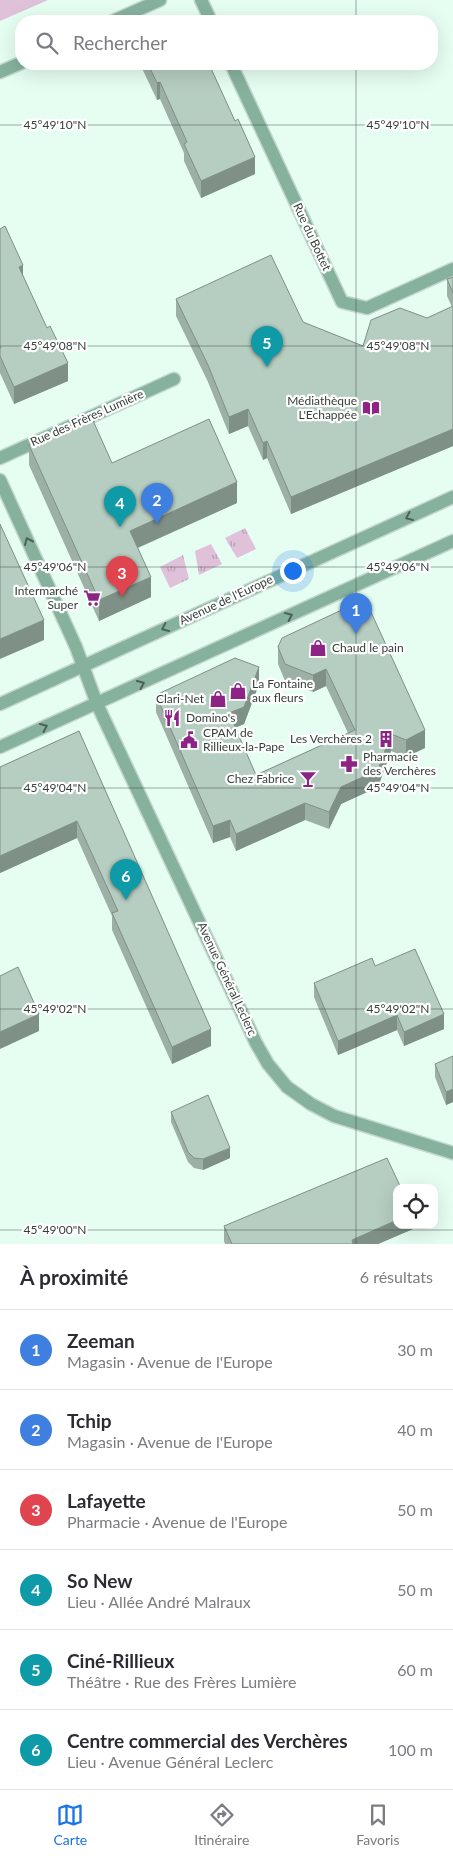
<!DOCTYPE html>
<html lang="fr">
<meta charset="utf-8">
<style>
body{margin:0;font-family:Lato,sans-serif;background:#f7f7f7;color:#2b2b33}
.controls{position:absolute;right:15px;bottom:15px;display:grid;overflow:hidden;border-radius:10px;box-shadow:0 5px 20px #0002}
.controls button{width:45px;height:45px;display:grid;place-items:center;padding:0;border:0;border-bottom:1px solid #e1e1e2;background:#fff;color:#2b2b33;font:25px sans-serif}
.you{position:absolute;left:292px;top:570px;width:18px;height:18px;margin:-12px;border:4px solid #fff;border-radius:50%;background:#1a73e8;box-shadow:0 0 0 8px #1a73e833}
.badge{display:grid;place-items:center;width:32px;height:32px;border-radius:50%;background:#1a73e8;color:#fff;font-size:16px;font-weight:700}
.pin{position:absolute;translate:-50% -41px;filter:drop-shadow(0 1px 2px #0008)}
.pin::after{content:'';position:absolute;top:26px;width:18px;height:15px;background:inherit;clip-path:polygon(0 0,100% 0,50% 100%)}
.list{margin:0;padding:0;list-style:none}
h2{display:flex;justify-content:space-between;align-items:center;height:65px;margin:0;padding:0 20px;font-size:21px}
h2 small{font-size:16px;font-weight:400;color:#7c7c81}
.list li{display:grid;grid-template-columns:32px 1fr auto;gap:15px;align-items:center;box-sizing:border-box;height:80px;padding:0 20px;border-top:1px solid #e1e1e2}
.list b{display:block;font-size:19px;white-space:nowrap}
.list p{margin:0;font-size:16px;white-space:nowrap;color:#7c7c81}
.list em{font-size:16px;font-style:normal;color:#7c7c81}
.icon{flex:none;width:28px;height:28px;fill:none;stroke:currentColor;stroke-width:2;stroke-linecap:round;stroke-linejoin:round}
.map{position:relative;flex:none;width:453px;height:1244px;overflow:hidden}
.search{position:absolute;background:#fff;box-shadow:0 5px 20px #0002;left:15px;right:15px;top:15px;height:55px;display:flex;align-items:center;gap:12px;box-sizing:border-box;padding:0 18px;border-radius:20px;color:#7c7c81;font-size:19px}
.sheet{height:545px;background:#fff}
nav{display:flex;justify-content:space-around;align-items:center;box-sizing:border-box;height:70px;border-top:1px solid #e1e1e2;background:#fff;font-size:14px;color:#7c7c81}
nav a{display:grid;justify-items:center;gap:2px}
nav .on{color:#1a73e8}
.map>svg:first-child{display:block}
.grass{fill:url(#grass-tufts)}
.garden{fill:#dfc1da}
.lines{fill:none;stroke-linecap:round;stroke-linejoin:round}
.minor-casing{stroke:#c3d8cd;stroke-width:15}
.minor{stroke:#86b29d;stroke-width:12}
.wall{fill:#9db0a6}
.shaded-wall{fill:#7f9087}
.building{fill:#b6cdc1;stroke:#7f9087}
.oneway{stroke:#4d6258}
.ticks{fill:none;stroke:#353f3a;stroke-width:1;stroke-opacity:0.45}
.labels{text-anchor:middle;stroke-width:4.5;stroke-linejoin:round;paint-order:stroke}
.street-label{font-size:12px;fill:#353f3a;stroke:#fff}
.poi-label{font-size:12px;fill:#353f3a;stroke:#fff;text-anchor:end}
.ticks-label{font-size:12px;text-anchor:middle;fill:#353f3a;stroke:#fff;stroke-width:4.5;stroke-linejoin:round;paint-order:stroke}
</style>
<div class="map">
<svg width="453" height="1244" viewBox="0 0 453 1244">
<defs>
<pattern id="grass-tufts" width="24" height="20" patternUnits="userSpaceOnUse" patternTransform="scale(1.25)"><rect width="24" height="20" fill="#dfc1da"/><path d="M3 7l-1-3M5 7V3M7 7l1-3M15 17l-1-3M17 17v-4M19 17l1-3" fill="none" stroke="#b69eb2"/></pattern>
</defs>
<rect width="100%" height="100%" fill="#e6fef2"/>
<g class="grass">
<polygon points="245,528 256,549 237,558 225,538"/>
<polygon points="211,544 222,564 199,575 195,551"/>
<polygon points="183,555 189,579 170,588 160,567"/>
</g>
<polygon class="garden" points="0,0 48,0 0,21"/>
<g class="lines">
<g class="minor-casing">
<g id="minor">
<polyline points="201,0 211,21"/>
<polyline points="113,21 160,0"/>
<polyline points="231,64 342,302 367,308 453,269"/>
<polyline points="0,72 21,63"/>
<polyline points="0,458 174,379"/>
<polyline points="0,480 76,647 97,704 256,1043 268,1064 287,1087 311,1104 334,1116 453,1153"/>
<polyline points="0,704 453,497"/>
<polyline points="0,747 453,541"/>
</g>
</g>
<use href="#minor" class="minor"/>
</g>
<g class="wall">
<polygon points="140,64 210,64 210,67 255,174 201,198 184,161 184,153 160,99 157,100"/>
<polygon points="0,229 23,276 68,381 14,404 0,373"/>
<polygon points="453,277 453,446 291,514 267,458 263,460 248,426 229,434 208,382 176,316 176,299 303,322 363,346 427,318 452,307 447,296 447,279"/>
<polygon points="29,445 112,463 237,503 138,548 151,597 99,621 29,465"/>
<polygon points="365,599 425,748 406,757 391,751 378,787 341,804 329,829 305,820 236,851 230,837 213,843 156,712 156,695 259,684 244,724 235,728 256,775 348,733 326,686 313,692 285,681 278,664 278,647"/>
<polygon points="79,731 211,1046 172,1064 112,930 112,916 77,838 0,873 0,767"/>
<polygon points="375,966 444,1029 404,1046 397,1030 338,1055 314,997 314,983"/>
<polygon points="453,1056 453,1102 446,1105 435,1077 435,1064"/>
<polygon points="171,1112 230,1158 203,1170 194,1168 188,1162 171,1122"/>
<polygon points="413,1225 413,1229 378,1244 225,1244 224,1241 224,1226"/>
</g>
<g class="shaded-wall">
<polygon points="160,82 160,99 157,100 157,83"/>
<polygon points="255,157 255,174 201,198 201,181"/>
<polygon points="23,265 23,282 19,267"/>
<polygon points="68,363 68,381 14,404 14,387"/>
<polygon points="248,409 248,426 229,434 229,417"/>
<polygon points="453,429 453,446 291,514 291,497"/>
<polygon points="267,441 267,458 263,460 263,443"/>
<polygon points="237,482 237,503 130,551 130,531"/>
<polygon points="151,577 151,597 99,621 99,600"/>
<polygon points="44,620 44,640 0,659 0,639"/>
<polygon points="259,667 259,684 244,724 229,730 229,713"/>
<polygon points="326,669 326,686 313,692 313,675"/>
<polygon points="425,730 425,748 406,757 406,740"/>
<polygon points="391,734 391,751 378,787 341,804 329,829 329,812 341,787"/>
<polygon points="305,803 305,820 236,851 236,834"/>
<polygon points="230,820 230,837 213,843 213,826"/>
<polygon points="77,821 77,838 0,873 0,856"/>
<polygon points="39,1014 39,1031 0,1049 0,1032"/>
<polygon points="444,1014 444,1029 404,1046 404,1032"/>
<polygon points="397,1015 397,1030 338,1055 338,1041"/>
<polygon points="211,1029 211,1046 172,1064 172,1047"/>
<polygon points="453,1089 453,1102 446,1105 446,1092"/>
<polygon points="230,1148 230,1158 203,1170 203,1159"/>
<polygon points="397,1220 397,1225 413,1225 413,1229 378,1244 352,1244 352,1240"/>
</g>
<g class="building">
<polygon points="148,64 209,64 235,121 238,119 255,157 201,181 184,144 187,142 160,82 157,83"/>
<polygon points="5,226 23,265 19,267 47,328 50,326 68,363 14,387 0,356 0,348 1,348 0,346 0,229"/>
<polygon points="271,255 303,322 363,346 371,320 400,308 427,318 453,306 453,429 291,497 267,441 263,443 248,409 229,417 208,365 176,299"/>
<polygon points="453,277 453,293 447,279"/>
<polygon points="91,416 112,463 209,419 237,482 130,531 151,577 99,600 29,445"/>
<polygon points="0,524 44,620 0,639"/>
<polygon points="365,599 425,730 406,740 391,734 378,770 341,787 329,812 305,803 236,834 230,820 213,826 156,695 235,658 259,667 244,707 229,713 256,775 355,730 326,669 313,675 285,664 278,647 282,638"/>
<polygon points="79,731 211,1029 172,1047 112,913 118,911 77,821 0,856 0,767"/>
<polygon points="415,949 444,1014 404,1032 397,1015 338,1041 314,983 372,958 375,966"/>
<polygon points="18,967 39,1014 0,1032 0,976"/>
<polygon points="453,1056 453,1089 446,1092 435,1064"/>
<polygon points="208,1095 230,1148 203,1159 194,1158 188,1152 171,1112"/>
<polygon points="387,1158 401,1188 397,1188 397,1220 352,1240 353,1244 232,1244 224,1226"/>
</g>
<defs><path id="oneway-chevron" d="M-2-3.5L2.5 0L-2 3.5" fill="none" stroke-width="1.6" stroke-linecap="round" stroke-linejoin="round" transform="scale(1.25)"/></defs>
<g class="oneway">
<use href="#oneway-chevron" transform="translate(409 517) rotate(156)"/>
<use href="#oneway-chevron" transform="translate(28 541) rotate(-114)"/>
<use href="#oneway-chevron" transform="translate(289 616) rotate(-25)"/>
<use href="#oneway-chevron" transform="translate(165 628) rotate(155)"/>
<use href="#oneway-chevron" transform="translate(141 684) rotate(-25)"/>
<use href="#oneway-chevron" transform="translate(44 727) rotate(-24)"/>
</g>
<path class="ticks" d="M356 0V21M356 64V1244M0 125H453M0 346H453M0 567H453M0 788H453M0 1009H453M0 1230H453"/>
<defs>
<g id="library-bare" transform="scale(1.35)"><path d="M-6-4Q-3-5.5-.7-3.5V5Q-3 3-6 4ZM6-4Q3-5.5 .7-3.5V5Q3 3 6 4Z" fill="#8e2386" stroke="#fff" stroke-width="2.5" paint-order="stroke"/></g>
<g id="supermarket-bare" transform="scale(1.35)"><path d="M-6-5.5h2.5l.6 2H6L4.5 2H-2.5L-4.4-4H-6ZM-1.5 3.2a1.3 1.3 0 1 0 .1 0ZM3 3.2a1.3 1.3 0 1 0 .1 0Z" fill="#8e2386" stroke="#fff" stroke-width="2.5" paint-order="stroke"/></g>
<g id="shop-bare" transform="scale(1.35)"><path d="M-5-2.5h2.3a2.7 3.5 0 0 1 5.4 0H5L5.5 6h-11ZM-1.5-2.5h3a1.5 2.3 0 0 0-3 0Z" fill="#8e2386" stroke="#fff" stroke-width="2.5" paint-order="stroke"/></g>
<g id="restaurant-bare" transform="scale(1.35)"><path d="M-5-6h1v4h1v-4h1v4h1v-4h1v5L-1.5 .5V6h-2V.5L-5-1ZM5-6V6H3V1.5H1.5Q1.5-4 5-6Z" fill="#8e2386" stroke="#fff" stroke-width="2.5" paint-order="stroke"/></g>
<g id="building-bare" transform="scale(1.35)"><path d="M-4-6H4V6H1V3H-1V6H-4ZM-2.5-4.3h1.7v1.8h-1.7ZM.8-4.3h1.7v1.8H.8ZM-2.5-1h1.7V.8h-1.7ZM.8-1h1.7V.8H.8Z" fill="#8e2386" stroke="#fff" stroke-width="2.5" paint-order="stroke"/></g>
<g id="civic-bare" transform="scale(1.35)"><path d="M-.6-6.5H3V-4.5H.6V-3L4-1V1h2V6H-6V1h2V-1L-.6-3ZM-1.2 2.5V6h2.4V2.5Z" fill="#8e2386" stroke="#fff" stroke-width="2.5" paint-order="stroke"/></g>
<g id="pharmacy-bare" transform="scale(1.35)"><path d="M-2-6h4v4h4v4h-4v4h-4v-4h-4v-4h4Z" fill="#8e2386" stroke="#fff" stroke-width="2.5" paint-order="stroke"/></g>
<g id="bar-bare" transform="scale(1.35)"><path d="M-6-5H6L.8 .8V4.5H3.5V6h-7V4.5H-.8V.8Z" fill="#8e2386" stroke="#fff" stroke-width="2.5" paint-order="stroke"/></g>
</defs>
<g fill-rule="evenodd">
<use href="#library-bare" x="371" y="408"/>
<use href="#supermarket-bare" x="92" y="598"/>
<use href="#shop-bare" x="318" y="648"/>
<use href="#shop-bare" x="238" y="691"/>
<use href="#shop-bare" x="218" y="699"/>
<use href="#restaurant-bare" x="172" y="718"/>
<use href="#building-bare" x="386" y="739"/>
<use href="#civic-bare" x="189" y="740"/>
<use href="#pharmacy-bare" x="349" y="764"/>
<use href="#bar-bare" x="308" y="779"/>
</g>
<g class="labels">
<g class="street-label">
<text transform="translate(312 237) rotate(65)" y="4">Rue du Bottet</text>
<text transform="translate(87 418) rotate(-24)" y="4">Rue des Frères Lumière</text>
<text transform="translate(226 600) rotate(-25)" y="4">Avenue de l'Europe</text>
<text transform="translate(227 979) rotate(65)" y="4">Avenue Général Leclerc</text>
</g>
<g class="poi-label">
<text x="357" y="405">Médiathèque<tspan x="357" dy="14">L'Echappée</tspan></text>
<text x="78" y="595">Intermarché<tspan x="78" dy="14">Super</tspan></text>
<text x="332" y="652" text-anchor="start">Chaud le pain</text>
<text x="252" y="688" text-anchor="start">La Fontaine<tspan x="252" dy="14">aux fleurs</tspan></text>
<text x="204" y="703">Clari-Net</text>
<text x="186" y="722" text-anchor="start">Domino's</text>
<text x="203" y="737" text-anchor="start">CPAM de<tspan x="203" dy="14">Rillieux-la-Pape</tspan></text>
<text x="372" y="743">Les Verchères 2</text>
<text x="363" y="761" text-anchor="start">Pharmacie<tspan x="363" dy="14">des Verchères</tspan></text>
<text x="294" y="783">Chez Fabrice</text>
</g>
</g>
<g class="ticks-label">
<text x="55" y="129">45°49'10"N</text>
<text x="398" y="129">45°49'10"N</text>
<text x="55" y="350">45°49'08"N</text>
<text x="398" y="350">45°49'08"N</text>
<text x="55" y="571">45°49'06"N</text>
<text x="398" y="571">45°49'06"N</text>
<text x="55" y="792">45°49'04"N</text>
<text x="398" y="792">45°49'04"N</text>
<text x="55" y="1013">45°49'02"N</text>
<text x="398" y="1013">45°49'02"N</text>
<text x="55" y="1234">45°49'00"N</text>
</g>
</svg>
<div class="controls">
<button><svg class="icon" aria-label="locate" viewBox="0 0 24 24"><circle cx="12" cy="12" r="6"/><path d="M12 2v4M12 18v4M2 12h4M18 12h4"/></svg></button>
</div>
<div class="you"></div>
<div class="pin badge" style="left:356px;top:634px;background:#3f7fe0">1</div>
<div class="pin badge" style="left:157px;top:524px;background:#3f7fe0">2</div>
<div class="pin badge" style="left:122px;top:597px;background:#e0444e">3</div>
<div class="pin badge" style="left:120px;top:527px;background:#0f9aa8">4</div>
<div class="pin badge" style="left:267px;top:367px;background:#0f9aa8">5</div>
<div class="pin badge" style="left:126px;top:900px;background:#0f9aa8">6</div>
<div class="search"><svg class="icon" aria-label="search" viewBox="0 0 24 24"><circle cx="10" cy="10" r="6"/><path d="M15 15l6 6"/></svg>Rechercher</div>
</div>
<section class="sheet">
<h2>À proximité<small>6 résultats</small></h2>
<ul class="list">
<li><span class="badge" style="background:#3f7fe0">1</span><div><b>Zeeman</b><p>Magasin · Avenue de l'Europe</p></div><em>30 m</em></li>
<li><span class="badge" style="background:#3f7fe0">2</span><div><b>Tchip</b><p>Magasin · Avenue de l'Europe</p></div><em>40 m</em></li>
<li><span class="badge" style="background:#e0444e">3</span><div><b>Lafayette</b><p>Pharmacie · Avenue de l'Europe</p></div><em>50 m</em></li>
<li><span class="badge" style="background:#0f9aa8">4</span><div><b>So New</b><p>Lieu · Allée André Malraux</p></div><em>50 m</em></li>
<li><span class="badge" style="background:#0f9aa8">5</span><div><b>Ciné-Rillieux</b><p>Théâtre · Rue des Frères Lumière</p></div><em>60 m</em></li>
<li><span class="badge" style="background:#0f9aa8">6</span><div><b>Centre commercial des Verchères</b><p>Lieu · Avenue Général Leclerc</p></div><em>100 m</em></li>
</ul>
</section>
<nav>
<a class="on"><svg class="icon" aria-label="map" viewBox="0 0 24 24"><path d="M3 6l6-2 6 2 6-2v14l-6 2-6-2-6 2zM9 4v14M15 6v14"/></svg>Carte</a>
<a><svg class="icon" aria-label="directions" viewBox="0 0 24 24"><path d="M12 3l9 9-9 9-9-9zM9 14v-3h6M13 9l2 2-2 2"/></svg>Itinéraire</a>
<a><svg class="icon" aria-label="saved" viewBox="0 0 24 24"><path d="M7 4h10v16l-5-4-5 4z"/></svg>Favoris</a>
</nav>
